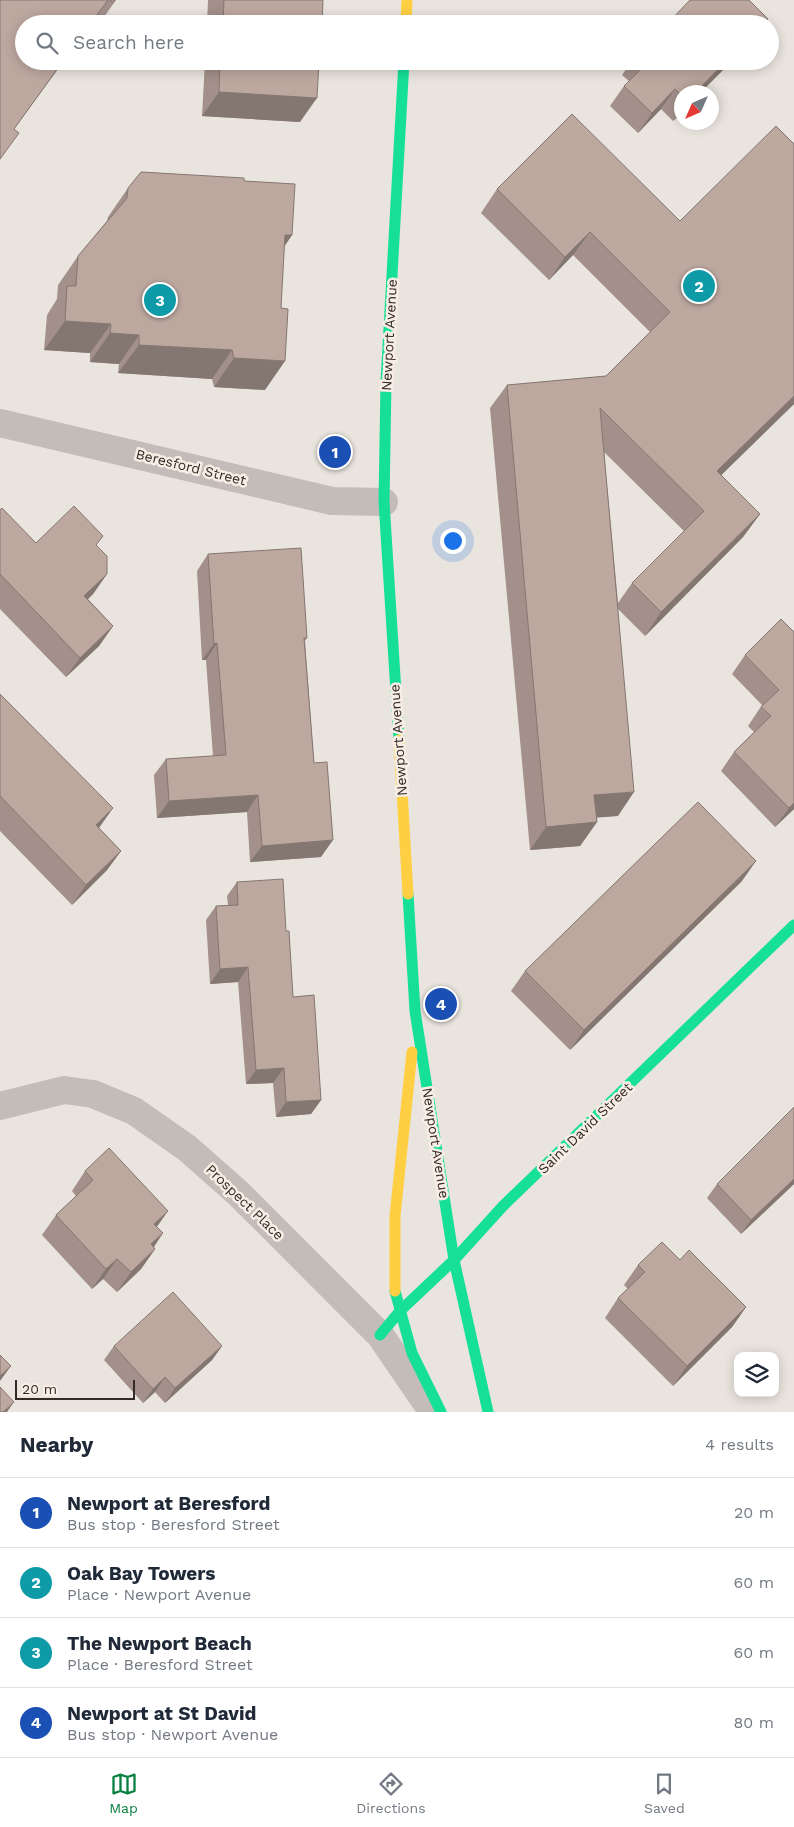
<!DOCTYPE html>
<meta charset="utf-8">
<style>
body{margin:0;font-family:"Work Sans",sans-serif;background:#f2f2f3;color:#1f2937}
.controls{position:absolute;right:15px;bottom:15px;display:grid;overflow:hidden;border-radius:10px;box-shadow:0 2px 12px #0003}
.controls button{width:45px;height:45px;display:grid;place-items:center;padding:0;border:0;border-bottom:1px solid #e0e1e3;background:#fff;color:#1f2937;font:25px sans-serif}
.compass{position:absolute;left:674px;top:85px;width:45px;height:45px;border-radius:50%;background:#fff;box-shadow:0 2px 12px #0003;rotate:225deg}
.scale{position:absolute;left:15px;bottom:12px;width:120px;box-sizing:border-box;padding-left:5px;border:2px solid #332a26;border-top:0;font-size:14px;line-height:18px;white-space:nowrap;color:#332a26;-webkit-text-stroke:4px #f8eee5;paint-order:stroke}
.you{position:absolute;left:452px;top:540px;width:18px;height:18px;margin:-12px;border:4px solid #fff;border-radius:50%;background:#1a73e8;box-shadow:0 0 0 8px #1a73e833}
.badge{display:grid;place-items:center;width:32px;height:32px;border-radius:50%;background:#0b8043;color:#fff;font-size:16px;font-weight:700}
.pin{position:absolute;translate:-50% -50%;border:2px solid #fff;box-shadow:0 1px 5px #0006}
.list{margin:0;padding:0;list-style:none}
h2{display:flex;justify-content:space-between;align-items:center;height:65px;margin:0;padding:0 20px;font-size:21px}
h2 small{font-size:16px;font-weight:400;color:#747a83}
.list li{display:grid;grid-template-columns:32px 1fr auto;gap:15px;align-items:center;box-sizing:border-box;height:70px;padding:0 20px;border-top:1px solid #e0e1e3}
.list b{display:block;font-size:19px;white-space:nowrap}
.list p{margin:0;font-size:16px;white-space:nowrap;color:#747a83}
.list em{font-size:16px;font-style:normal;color:#747a83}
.icon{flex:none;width:28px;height:28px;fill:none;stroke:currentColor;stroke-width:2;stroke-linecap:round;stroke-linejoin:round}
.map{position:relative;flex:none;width:794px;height:1412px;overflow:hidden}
.search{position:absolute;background:#fff;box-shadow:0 2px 12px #0003;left:15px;right:15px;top:15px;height:55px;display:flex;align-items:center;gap:12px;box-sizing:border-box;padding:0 18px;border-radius:28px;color:#747a83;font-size:19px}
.sheet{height:345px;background:#fff}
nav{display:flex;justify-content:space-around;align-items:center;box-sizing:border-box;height:70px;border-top:1px solid #e0e1e3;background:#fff;font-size:14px;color:#747a83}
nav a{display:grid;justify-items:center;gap:2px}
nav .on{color:#0b8043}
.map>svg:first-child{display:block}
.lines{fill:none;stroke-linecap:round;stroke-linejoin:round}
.street{stroke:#c3bcb8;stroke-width:28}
.fast{stroke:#16e098;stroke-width:11}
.slow{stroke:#ffcf43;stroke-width:11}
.wall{fill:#a3908a;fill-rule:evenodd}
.shaded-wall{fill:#847670}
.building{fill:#bda8a0;stroke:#847670}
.labels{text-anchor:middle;stroke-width:5;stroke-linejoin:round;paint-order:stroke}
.street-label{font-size:14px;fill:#332a26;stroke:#f8eee5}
</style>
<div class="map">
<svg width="794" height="1412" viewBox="0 0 794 1412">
<rect width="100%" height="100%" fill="#eae4de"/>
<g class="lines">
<g class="street">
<polyline points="0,423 332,501 384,502"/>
<polyline points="0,1106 64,1090 93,1094 134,1111 187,1148 238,1193 380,1335 428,1405"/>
</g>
<g class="fast">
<polyline points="399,740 384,502 386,382 404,61"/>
<polyline points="408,894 415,1011 454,1260 488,1412"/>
<polyline points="395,1291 412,1353 441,1412"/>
<polyline points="380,1335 400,1311 454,1260 503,1206 794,925"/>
</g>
<g class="slow">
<polyline points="406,24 407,0"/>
<polyline points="399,740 408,894"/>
<polyline points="395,1291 395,1216 412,1052"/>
</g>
</g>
<g class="wall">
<polygon points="0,0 116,0 99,24 94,20 24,61 64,61 14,129 0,160"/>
<polygon points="208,0 323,0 322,24 207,24"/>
<polygon points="205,61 319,61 300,122 202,116"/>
<polygon points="632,61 732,61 701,92 682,92 682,113 673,121 661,109 638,133 610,106 624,86 629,81 622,75"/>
<path d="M794 144V404L721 475 760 514 743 537 645 636 618 609V816L596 817 597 822 580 846 530 850 490 408 507 385 606 376 650 332 573 255 549 280 481 213 497 189 680 221ZM604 452 684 531 632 583 618 603Z"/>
<polygon points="244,181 292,235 284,247 265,390 214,387 212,379 118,373 119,364 90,362 90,353 44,350 47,315 57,299 58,285 78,256 107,221 108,217 128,188"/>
<polygon points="0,510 36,543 97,545 107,574 93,594 88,599 113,626 99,646 66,677 0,609"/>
<polygon points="208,554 307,638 305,641 321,857 250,862 247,812 157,818 154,775 166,759 213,756 206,660 202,660 197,571"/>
<polygon points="794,632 794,809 775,827 721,771 734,752 754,732 748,726 762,705 732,674 745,655"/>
<polygon points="0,694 99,828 121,851 107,870 72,905 0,831"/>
<polygon points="742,881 570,1050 511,991 525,971"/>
<polygon points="237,882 286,931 293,997 321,1100 311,1114 276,1117 273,1083 246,1084 238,982 210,984 206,920 216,906 228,905 227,896"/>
<polygon points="794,1107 794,1184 741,1234 707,1198 717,1184"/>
<polygon points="85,1171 157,1227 163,1233 154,1247 155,1249 141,1269 117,1292 103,1279 92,1289 42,1235 56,1215 76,1196 72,1191"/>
<polygon points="680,1260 746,1307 732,1327 673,1386 605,1318 618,1298 628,1289 624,1285 638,1265"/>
<polygon points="114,1346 222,1346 212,1360 165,1403 155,1392 143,1403 104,1360"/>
</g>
<g class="shaded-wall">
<polygon points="726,61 732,61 701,92 696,92"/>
<polygon points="675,89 661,109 638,133 652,113"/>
<polygon points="219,92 317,98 300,122 202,116"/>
<polygon points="682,110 682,113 673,121"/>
<polygon points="590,232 573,255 549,280 565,257"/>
<polygon points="285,235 292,235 272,264"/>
<polygon points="65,321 111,324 90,353 44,350"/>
<polygon points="110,333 139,335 119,364 90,362"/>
<polygon points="139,345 232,350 212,379 118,373"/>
<polygon points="234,358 285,361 265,390 214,387"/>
<polygon points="794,396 794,404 701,495 717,471"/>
<polygon points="760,514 743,537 645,636 661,612"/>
<polygon points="107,574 93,594 70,616 84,596"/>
<polygon points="113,626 99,646 66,677 80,658"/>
<polygon points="217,643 206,660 202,660 214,644"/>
<polygon points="634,792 618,816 578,819 594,795"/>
<polygon points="258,795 247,812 157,818 169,801"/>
<polygon points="794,803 794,809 775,827 789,808"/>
<polygon points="113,808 99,828 82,845 96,825"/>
<polygon points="597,822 580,846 530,850 546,827"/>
<polygon points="333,840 321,857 250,862 262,846"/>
<polygon points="121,851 107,870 72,905 86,885"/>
<polygon points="756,861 742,881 570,1050 584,1030"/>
<polygon points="248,967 238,982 210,984 220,969"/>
<polygon points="284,1068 273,1083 246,1084 256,1070"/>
<polygon points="321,1100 311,1114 276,1117 286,1102"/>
<polygon points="794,1179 794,1184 741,1234 751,1220"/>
<polygon points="168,1211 154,1231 154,1224"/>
<polygon points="163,1233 149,1253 151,1244"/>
<polygon points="155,1249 141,1269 117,1292 131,1272"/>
<polygon points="117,1259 103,1279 92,1289 106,1269"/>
<polygon points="746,1307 732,1327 673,1386 687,1366"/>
<polygon points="222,1346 212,1360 165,1403 175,1388"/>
<polygon points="11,1366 0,1381 0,1376"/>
<polygon points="165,1377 155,1392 143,1403 153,1389"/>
<polygon points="14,1402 7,1412 3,1412"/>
</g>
<g class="building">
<polygon points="0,0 108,0 90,24 24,24 24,61 63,61 14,129 19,133 0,159"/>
<polygon points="110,0 115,0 113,3"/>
<polygon points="224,0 323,0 322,24 223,24"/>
<polygon points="690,0 749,0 768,19 763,24 667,24"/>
<polygon points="220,61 319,61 317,98 219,92"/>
<polygon points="643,61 726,61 696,92 682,92 682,96 675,89 652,113 624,86 646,64"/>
<polygon points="572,114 680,221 776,126 794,144 794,396 717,471 760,514 661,612 632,583 704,511 600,408 634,792 594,795 597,822 546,827 507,385 606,376 670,312 590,232 565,257 497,189"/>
<polygon points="141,172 244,178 244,181 295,184 292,235 285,235 281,308 288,309 285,361 234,358 232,350 139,345 139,335 110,333 111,324 65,321 67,286 76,286 78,256 127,198 128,188"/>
<polygon points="74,506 103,536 96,545 107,556 107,574 84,596 113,626 80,658 0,574 0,510 2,508 36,543"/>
<polygon points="301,548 307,638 304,638 314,763 327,762 333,840 262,846 258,795 169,801 166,759 226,755 217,643 214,644 208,554"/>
<polygon points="781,619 794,632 794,803 789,808 734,752 771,716 761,707 779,690 745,655"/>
<polygon points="0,694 113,808 96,825 121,851 86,885 0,796"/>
<polygon points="698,802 756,861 584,1030 525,971"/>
<polygon points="283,879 286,931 289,931 293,997 314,995 321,1100 286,1102 284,1068 256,1070 248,967 220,969 216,906 238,905 237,882"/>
<polygon points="794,1107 794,1179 751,1220 717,1184"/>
<polygon points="109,1148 168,1211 154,1224 163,1233 151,1244 155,1249 131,1272 117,1259 106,1269 56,1215 93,1180 85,1171"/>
<polygon points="662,1242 680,1260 689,1250 746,1307 687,1366 618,1298 645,1272 638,1265"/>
<polygon points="173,1292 222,1346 175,1388 165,1377 153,1389 114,1346"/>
<polygon points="0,1355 11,1366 0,1376"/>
<polygon points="0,1387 14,1402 3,1412 0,1412"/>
</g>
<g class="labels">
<g class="street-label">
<text transform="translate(389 335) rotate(-87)" y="5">Newport Avenue</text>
<text transform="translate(191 467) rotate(14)" y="5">Beresford Street</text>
<text transform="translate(398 740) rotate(-94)" y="5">Newport Avenue</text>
<text transform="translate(585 1128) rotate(-44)" y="5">Saint David Street</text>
<text transform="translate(436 1143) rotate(81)" y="5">Newport Avenue</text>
<text transform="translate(245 1202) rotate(44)" y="5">Prospect Place</text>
</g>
</g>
</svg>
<div class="controls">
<button><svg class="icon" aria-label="layers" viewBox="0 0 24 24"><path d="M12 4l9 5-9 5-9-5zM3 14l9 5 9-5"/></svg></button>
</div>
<svg class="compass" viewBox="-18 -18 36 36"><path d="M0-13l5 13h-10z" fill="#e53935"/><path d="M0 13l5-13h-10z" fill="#747a83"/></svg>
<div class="scale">20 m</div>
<div class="you"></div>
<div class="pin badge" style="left:335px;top:452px;background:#1a4fb4">1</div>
<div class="pin badge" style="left:699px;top:286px;background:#0f9aa8">2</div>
<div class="pin badge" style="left:160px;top:300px;background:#0f9aa8">3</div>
<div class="pin badge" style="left:441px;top:1004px;background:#1a4fb4">4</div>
<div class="search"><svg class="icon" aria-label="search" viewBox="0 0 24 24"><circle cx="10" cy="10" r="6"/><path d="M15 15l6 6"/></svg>Search here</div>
</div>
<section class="sheet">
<h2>Nearby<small>4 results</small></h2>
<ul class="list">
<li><span class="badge" style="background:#1a4fb4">1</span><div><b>Newport at Beresford</b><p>Bus stop · Beresford Street</p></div><em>20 m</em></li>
<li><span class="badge" style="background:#0f9aa8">2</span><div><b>Oak Bay Towers</b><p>Place · Newport Avenue</p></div><em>60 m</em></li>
<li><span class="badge" style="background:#0f9aa8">3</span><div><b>The Newport Beach</b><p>Place · Beresford Street</p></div><em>60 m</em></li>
<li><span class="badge" style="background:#1a4fb4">4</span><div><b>Newport at St David</b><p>Bus stop · Newport Avenue</p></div><em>80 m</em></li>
</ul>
</section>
<nav>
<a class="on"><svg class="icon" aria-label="map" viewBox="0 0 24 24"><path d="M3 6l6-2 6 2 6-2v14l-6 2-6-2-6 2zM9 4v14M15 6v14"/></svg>Map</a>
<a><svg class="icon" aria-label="directions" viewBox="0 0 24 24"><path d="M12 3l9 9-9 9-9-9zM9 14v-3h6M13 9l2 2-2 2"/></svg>Directions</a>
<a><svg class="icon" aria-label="saved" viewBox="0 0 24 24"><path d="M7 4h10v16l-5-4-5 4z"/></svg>Saved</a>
</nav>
